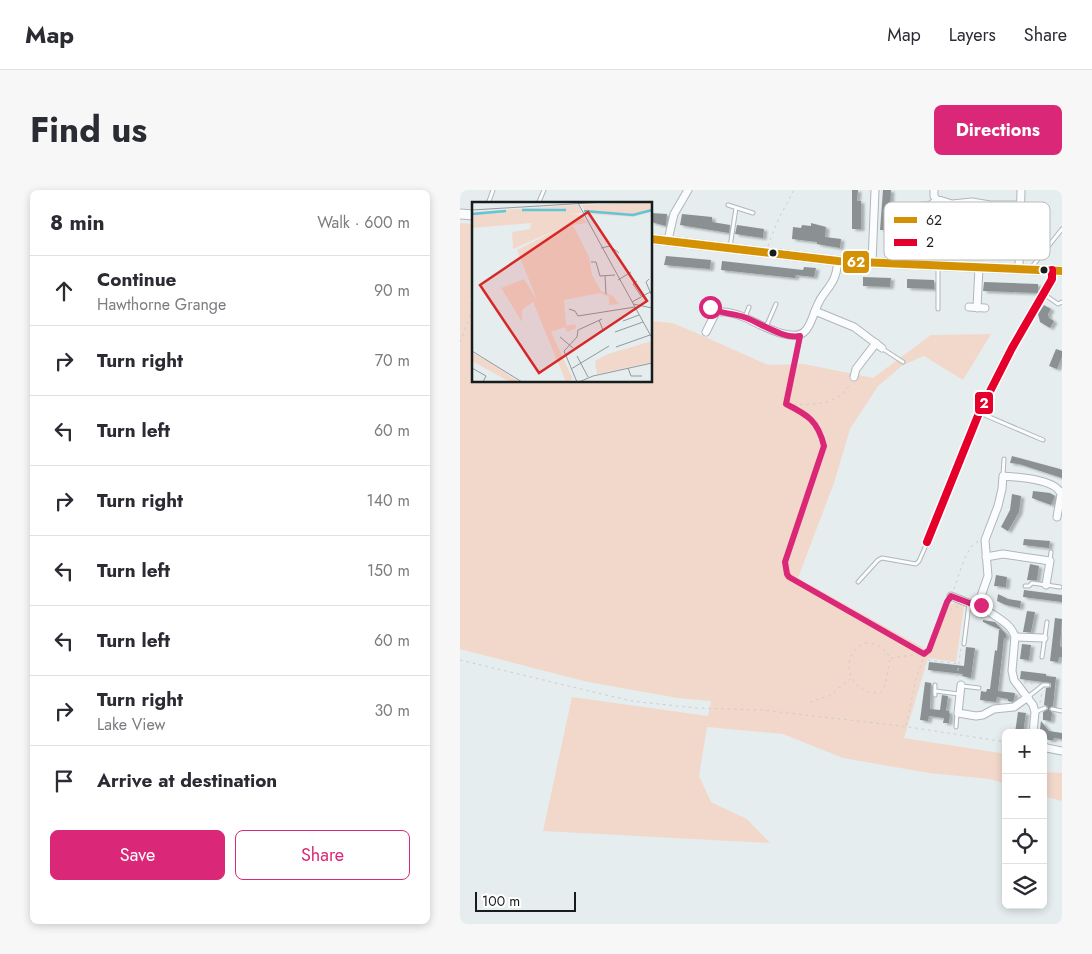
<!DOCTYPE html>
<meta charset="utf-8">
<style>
body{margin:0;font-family:Jost,sans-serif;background:#f7f7f7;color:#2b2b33}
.controls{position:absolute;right:15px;bottom:15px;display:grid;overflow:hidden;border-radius:8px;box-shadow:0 2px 8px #0003}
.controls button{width:45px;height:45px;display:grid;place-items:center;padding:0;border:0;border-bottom:1px solid #e1e1e2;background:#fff;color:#2b2b33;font:25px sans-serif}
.scale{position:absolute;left:15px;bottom:12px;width:101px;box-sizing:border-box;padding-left:5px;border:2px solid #171c1d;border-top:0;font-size:14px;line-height:18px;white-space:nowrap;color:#171c1d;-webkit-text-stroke:4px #fff;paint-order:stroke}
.stop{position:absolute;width:15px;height:15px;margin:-11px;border:4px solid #db2777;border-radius:50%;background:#fff}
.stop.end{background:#db2777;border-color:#fff;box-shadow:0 1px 5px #0008}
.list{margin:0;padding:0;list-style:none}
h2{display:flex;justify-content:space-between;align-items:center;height:65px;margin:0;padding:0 20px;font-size:21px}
h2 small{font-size:16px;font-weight:400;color:#7c7c81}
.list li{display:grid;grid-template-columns:32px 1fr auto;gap:15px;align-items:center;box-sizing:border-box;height:70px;padding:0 20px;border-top:1px solid #e1e1e2}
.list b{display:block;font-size:19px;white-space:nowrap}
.list p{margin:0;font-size:16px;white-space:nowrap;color:#7c7c81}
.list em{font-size:16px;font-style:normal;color:#7c7c81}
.actions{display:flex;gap:10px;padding:15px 20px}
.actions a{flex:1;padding:11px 0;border:1px solid #db2777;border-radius:8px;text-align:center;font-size:18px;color:#db2777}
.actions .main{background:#db2777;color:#fff}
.icon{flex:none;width:28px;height:28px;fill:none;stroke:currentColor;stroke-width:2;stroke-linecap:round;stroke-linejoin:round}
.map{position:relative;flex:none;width:602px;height:734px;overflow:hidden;border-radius:8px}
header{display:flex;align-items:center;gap:30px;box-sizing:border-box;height:70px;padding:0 25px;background:#fff;border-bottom:1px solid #e1e1e2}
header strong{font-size:24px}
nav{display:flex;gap:28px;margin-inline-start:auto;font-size:18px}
.intro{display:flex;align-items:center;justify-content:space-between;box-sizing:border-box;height:120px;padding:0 30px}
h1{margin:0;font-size:35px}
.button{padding:12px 22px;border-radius:8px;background:#db2777;color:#fff;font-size:18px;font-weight:700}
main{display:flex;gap:30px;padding:0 30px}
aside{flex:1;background:#fff;border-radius:8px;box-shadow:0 2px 8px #0003}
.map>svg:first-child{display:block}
.green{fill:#f2d8ca}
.building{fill:#8b9192;filter:url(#shadow)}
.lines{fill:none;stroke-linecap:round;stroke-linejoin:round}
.lane-casing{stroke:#b0b7b8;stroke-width:5}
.street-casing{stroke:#b0b7b8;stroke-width:9}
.secondary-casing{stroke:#b0b7b8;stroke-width:11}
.path{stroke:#cbcdce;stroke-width:1;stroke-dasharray:2.5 4;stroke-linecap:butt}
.lane{stroke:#fbfcfd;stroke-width:3}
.street{stroke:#fbfcfd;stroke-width:7}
.secondary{stroke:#fbfcfd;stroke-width:9}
.bus-1-casing{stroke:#fff;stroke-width:11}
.bus-2-casing{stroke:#fff;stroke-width:11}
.bus-1{stroke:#d59104;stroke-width:8}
.bus-2{stroke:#e4002b;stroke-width:8}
.route{stroke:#db2777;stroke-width:6}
.bus-dot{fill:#171c1d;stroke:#fff;stroke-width:2}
.inset-river{fill:none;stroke:#5fc6d9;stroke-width:2.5}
.inset-road{fill:none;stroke:#93999b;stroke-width:1}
.view{fill:#d62828;fill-opacity:0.15;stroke:#d62828;stroke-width:2.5}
.inset-edge{fill:none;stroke:#171c1d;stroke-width:2.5}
.key{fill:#fff;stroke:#b9bbbb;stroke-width:1}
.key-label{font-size:14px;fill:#171c1d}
.line-badge{stroke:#fff;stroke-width:2}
.badge-label{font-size:14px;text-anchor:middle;font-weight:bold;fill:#fff}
</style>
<header>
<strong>Map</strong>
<nav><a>Map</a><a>Layers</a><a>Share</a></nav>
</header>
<div class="intro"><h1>Find us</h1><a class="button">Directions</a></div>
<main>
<aside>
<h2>8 min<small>Walk · 600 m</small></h2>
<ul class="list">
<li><svg class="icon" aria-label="ahead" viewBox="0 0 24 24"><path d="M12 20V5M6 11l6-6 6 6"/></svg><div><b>Continue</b><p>Hawthorne Grange</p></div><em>90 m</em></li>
<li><svg class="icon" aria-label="right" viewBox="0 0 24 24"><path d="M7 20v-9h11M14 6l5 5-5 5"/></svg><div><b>Turn right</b></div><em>70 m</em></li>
<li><svg class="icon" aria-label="left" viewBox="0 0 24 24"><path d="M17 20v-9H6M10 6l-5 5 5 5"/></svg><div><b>Turn left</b></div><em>60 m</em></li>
<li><svg class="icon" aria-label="right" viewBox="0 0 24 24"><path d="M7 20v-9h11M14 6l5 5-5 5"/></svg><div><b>Turn right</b></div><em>140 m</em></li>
<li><svg class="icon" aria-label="left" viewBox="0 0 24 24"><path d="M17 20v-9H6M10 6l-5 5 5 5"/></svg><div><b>Turn left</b></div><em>150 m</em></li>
<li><svg class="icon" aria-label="left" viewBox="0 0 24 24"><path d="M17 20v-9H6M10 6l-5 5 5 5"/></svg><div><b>Turn left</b></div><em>60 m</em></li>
<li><svg class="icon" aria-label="right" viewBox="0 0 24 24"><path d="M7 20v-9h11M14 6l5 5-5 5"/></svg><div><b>Turn right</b><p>Lake View</p></div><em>30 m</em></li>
<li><svg class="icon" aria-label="arrive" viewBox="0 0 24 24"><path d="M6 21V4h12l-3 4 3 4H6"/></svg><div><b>Arrive at destination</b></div></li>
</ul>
<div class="actions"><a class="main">Save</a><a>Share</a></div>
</aside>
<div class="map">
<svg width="602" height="734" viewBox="0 0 602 734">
<defs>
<filter id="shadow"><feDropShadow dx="3.5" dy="2" stdDeviation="1" flood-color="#0004"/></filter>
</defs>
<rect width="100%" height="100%" fill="#e5edef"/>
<g class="green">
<polygon points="0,33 14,34 14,102 9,112 14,110 14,191 191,191 191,131 212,133 234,142 308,175 344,174 413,188 471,145 531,144 503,190 464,166 443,175 418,196 390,239 374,293 338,388 467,460 486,411 492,414 497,412 504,416 496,472 468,468 444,548 546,564 546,594 530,589 469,583 383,568 323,544 247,537 239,586 251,612 287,629 310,653 83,641 112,507 248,526 251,511 218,508 128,492 0,459"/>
<polygon points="583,582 602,583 602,611 583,606"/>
</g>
<g class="building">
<polygon points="392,0 398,0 397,11 401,11 401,39 392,39"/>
<polygon points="423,0 431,0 429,40 420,40"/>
<polygon points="191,23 207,24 206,36 191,32"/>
<polygon points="222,24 252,27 252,32 270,35 269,43 220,35"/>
<polygon points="351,33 366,37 365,47 381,49 380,58 357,54 357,52 332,49 333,37 341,38 342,35 351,36"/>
<polygon points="277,35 304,39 303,48 275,44"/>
<polygon points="206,66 251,70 250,79 204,75"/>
<polygon points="262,71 343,80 344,77 356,78 354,87 336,85 335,88 261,80"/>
<polygon points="403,87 431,88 430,97 403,96"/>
<polygon points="447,89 474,90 474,99 447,98"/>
<polygon points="524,92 578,94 578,103 523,101"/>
<polygon points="584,115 591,119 588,124 589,128 594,131 590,138 580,132 578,124"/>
<polygon points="596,159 602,161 602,167 597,179 589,176"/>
<polygon points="552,266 600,279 602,280 602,288 559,274 550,273"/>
<polygon points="573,301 590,303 595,306 591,315 572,308"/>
<polygon points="552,304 561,306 559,322 548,341 541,337 550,320"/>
<polygon points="564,349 590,351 589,358 563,355"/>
<polygon points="570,374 579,376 577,390 567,390"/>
<polygon points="536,385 547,387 546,397 534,396"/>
<polygon points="564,400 602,405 602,412 563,407"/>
<polygon points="538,404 548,409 561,411 560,418 546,415 537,411"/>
<polygon points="567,421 575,422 571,442 563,442"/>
<polygon points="595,428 602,429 600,456 602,457 602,467 599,467 598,472 590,471"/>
<polygon points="523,430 535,432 546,444 546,448 544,448 538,501 555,503 554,510 552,512 548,511 548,509 537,507 536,512 520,510 521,501 526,502 527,499 530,499 535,460 537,461 539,440 541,440 523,432"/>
<polygon points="562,454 571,455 569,470 560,469"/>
<polygon points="506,457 515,458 511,488 502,486 503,484 468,480 469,472 504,476"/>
<polygon points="561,481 586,484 586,486 596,487 593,516 589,519 592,523 591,531 583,530 583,522 588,519 587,516 584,515 586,498 591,497 591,493 560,489"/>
<polygon points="465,492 471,493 470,519 480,520 482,505 488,506 486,521 489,521 489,524 490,524 489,533 483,533 484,528 469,526 468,531 460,530"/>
<polygon points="558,522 566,523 563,543 555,543"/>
<polygon points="581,531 589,541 602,543 602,549 594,548 593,550 588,550 580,539"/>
</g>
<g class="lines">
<g class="lane-casing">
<g id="lane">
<polyline points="28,14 33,0"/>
<polyline points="78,14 84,0"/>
<polyline points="462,14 468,14 476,9"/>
<polyline points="268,15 293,23"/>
<polyline points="519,45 558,47"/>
<polyline points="270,57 276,18"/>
<polyline points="478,76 478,119"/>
<polyline points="571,78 602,39"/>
<polyline points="588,107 598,114 602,112"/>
<polyline points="285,127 289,117"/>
<polyline points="306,137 316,114"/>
<polyline points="423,159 443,172"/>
<polyline points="335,172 340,145"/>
<polyline points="520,223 583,250"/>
<polyline points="543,285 544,269"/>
<polyline points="590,370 591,362"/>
<polyline points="398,392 418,370 422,368 456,374 459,371 467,353"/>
<polyline points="565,396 569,396 572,393 600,397"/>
<polyline points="504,454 509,414"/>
<polyline points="582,467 587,432"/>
<polyline points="502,496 519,498"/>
<polyline points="475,501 499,504"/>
<polyline points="475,505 475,495"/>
<polyline points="568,507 583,495 588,495"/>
<polyline points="592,519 602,521"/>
<polyline points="575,522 585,518"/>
<polyline points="496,537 497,524"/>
</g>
</g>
<g class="street-casing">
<g id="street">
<polyline points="474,0 474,6 476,9 492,14 512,12 530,15 561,15"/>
<polyline points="208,50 214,24 228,0"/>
<polyline points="412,73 415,0"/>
<polyline points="559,78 561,0"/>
<polyline points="509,117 525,118"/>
<polyline points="517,118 519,77"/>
<polyline points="355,121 394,137 422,158"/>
<path d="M246 142 256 122C265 121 277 124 286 128 299 134 335 155 346 140 352 133 354 121 359 112 363 103 372 96 375 86 377 81 377 76 378 71"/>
<polyline points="394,187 396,179 416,153"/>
<polyline points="467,352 519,223 552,158 592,89 592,80"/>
<polyline points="526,367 543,364 590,371 586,395"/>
<polyline points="491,406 511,414 520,413"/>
<polyline points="555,447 584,448"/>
<polyline points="501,495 498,523 516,526 523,525 534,519 554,517 568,507"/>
<path d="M573 543 575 522 573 515 554 490 552 481 555 447C550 430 532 427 521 415L520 409 528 386 525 350 538 316 542 299 543 286C557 287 596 289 601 304L597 327"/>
<polyline points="583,556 587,558 602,561"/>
</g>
</g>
<g class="secondary-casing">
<g id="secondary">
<polyline points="0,24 14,25"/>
<polyline points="191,49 378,71 602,81"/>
</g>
</g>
<g class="path">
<polyline points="308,56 318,30 334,0"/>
<polyline points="0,152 14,115"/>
<path d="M333 178 326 214C348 225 357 231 364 256L325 372 327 384 335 390 465 463 456 489 446 536"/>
<path d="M327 214C350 215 377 217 390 194"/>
<path d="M494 399C499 386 506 355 519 351"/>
<polyline points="491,420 493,417 500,417"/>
<path d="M405 453C417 453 424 458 430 468L425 496 420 503C387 505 378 463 405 453Z"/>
<polyline points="431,468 466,463 487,412"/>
<polyline points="0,470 171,511 236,518 302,520 449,537 546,552"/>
<polyline points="468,470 498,474"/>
<polyline points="497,487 501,458"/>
<polyline points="564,493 575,494"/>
<polyline points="350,512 369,506 390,489"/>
<polyline points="580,513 582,502"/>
</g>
<use href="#lane" class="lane"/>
<use href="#street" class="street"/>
<use href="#secondary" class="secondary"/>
<g class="bus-1-casing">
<polyline id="bus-1" points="191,49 378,71 602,81"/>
</g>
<g class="bus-2-casing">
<polyline id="bus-2" points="467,352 519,223 552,158 592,89 592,80"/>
</g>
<use href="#bus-1" class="bus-1"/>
<use href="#bus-2" class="bus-2"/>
</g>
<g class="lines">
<path class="route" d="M250 117C258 124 273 123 284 127 299 132 324 150 340 146L326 214C348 225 358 231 364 256L325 372 327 384 329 387 464 464 469 460 487 412 491 406 512 414 520 413 521 415"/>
</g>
<g class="bus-dot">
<circle cx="313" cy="63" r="4.5"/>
<circle cx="584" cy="80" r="4.5"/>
</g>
<g transform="translate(12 12)">
<rect width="180" height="180" fill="#e5edef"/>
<path d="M180 0V10L161 15 116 12 109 3ZM106 3 110 11 98 12 110 13 115 21 101 23 117 55 120 73 129 89 141 94 147 102 137 103V95L128 91 92 98 94 124 103 122 104 126 95 130 93 125 79 130 101 177 94 180 61 100 50 108V120L29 86 52 77 65 98 45 48 86 27 41 47 40 30 58 27 59 21 0 26V10ZM180 139V160L125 172 123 159 136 152ZM0 151 19 161 47 180H38L0 159Z" fill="#f2d8ca"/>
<path class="inset-river" d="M50 8H94M112 9 161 13 180 8M0 12 34 9"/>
<path class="inset-road" d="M106 1 180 136M0 8 133 0M129 46 138 44 147 51M119 60H124L128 74 143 73M133 74 134 92M177 77 174 80 179 92M146 78 159 70M165 79 161 82 169 94M160 100 180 89M161 102 180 106M97 107 103 109 106 114 163 105M151 119 167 113M127 130 131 128 127 118M143 130 171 120M88 135 101 146M144 145 178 133M0 149 50 180M105 154 116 175M0 166 14 174 11 180M156 166 159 174H170M99 167 137 144M105 180 92 149 105 135 106 128 130 117M107 180 121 174 180 161"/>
<path class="view" d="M116 10 175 99 67 171 8 83Z"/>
<rect width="180" height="180" class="inset-edge"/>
</g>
<rect x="424" y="12" width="166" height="58" rx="8" class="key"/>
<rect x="434" y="27" width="23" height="6" fill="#d59104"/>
<rect x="434" y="49" width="23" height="7" fill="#e4002b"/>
<g class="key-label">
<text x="466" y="35">62</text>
<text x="466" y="57">2</text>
</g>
<g class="line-badge">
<rect x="382" y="60" width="28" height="24" rx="5" fill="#d59104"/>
<rect x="514" y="201" width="20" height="24" rx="5" fill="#e4002b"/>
</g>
<g class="badge-label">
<text x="396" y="77">62</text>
<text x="524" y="218">2</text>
</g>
</svg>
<div class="controls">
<button>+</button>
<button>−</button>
<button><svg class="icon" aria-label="locate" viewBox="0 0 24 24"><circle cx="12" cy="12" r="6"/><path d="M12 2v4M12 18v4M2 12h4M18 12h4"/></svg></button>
<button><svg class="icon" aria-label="layers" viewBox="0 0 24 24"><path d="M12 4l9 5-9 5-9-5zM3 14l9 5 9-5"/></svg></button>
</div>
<div class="scale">100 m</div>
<div class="stop" style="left:250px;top:117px"></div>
<div class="stop end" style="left:521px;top:415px"></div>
</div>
</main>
